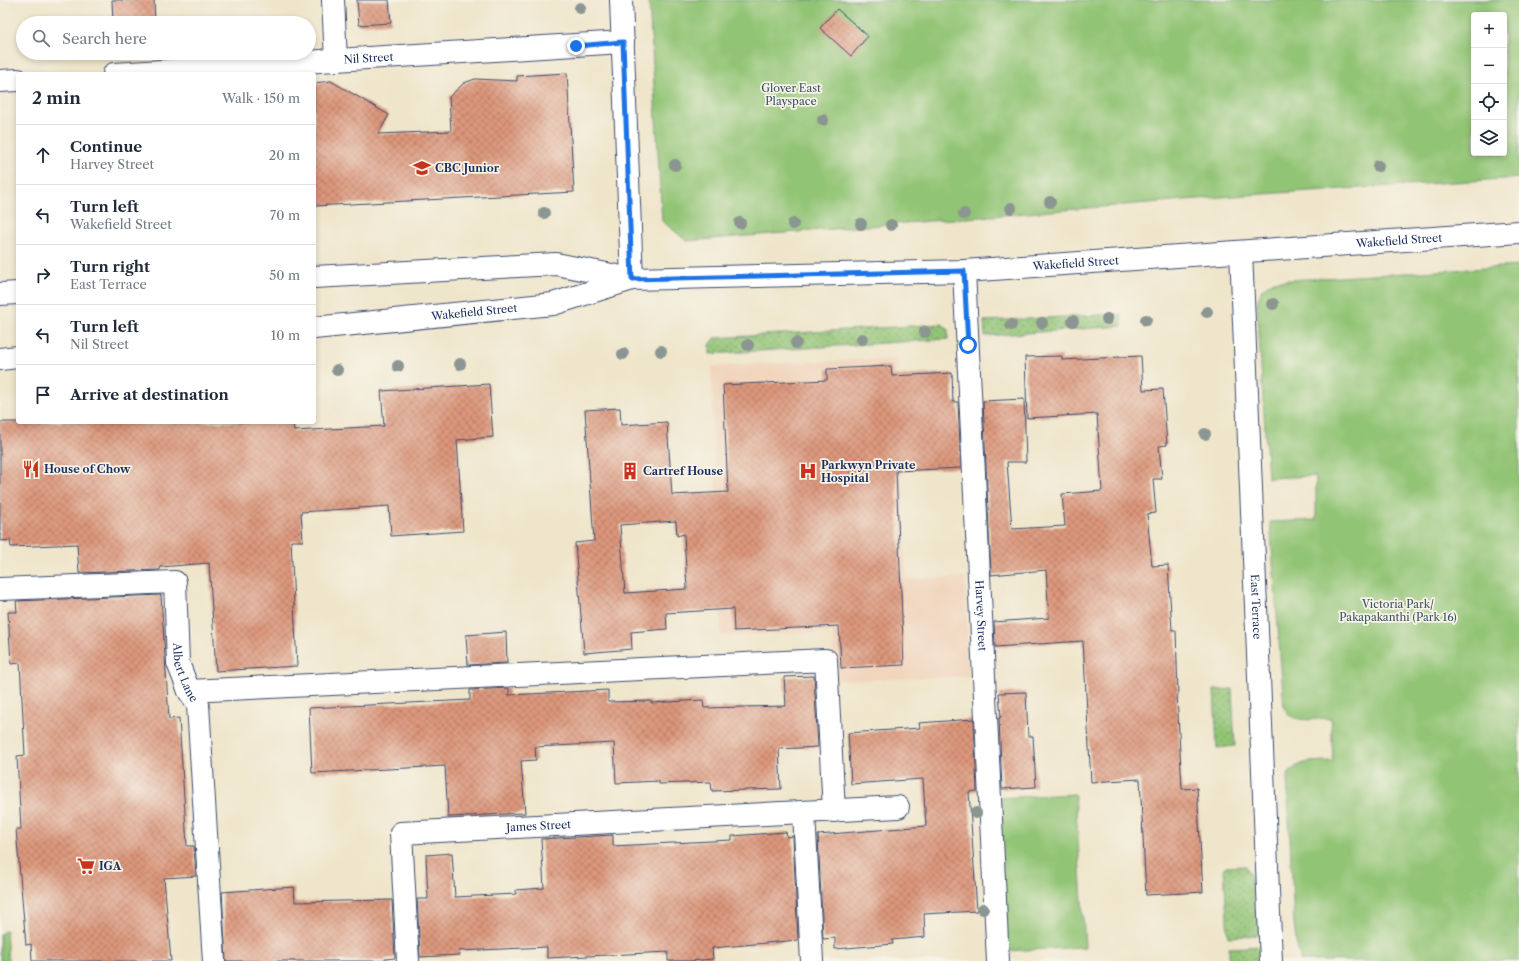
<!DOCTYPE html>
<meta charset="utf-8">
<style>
body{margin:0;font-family:"Libre Caslon Text",serif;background:#f6f6f7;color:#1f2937}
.controls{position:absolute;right:12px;top:12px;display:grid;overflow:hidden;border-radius:4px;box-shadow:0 2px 6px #0003}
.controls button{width:36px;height:36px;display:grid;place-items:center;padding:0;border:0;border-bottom:1px solid #e0e1e3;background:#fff;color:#1f2937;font:20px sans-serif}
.stop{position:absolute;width:12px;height:12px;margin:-9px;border:3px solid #1a73e8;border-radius:50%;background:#fff}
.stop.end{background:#1a73e8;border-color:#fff;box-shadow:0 1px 4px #0008}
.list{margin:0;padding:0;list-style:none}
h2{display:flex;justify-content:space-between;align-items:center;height:52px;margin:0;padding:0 16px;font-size:17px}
h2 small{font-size:13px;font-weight:400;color:#747a83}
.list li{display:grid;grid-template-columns:26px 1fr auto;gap:12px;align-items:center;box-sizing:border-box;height:60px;padding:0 16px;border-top:1px solid #e0e1e3}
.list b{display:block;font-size:15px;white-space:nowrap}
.list p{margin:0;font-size:13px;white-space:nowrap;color:#747a83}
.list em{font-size:13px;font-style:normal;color:#747a83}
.icon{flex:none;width:22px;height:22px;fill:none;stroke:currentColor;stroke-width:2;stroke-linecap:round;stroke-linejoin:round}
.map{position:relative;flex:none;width:1519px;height:961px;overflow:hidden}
.search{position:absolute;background:#fff;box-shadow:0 2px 6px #0003;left:16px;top:16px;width:300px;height:44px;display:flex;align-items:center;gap:10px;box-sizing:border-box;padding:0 14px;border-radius:22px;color:#747a83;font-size:15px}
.panel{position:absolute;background:#fff;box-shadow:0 2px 6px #0003;left:16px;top:72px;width:300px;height:352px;border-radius:4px}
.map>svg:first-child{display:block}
.built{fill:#f1d5bd}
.grass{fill:url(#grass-dots);stroke:#567a6a}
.green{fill:#92c475;stroke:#567a6a;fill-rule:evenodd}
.building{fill:url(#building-cross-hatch);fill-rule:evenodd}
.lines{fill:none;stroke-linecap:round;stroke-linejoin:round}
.minor-casing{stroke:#3b4a6e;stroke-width:24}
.major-casing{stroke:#3b4a6e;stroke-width:24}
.minor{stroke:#fff;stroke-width:22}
.major{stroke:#fff;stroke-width:22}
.tree{fill:#8b9592}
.route{stroke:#1a73e8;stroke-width:5}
.labels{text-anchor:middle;stroke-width:3.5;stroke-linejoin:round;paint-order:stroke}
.street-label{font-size:11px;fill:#1b2f5e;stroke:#f7f3e8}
.park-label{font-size:11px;fill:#395464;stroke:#f7f3e8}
.poi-label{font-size:11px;font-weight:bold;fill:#1b2f5e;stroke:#f7f3e8;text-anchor:start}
</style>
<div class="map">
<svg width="1519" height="961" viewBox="0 0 1519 961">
<defs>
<pattern id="grass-dots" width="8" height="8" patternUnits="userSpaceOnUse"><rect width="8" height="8" fill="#92c475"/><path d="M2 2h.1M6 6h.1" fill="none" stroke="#76a063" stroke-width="1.8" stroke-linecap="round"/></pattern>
<pattern id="building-cross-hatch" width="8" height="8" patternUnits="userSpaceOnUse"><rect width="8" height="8" fill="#dd977b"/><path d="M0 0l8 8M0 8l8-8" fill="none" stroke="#b27c68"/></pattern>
</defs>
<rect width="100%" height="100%" fill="#f7f3e8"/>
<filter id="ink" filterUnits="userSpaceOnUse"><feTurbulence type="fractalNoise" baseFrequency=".025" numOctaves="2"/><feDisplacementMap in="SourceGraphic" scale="8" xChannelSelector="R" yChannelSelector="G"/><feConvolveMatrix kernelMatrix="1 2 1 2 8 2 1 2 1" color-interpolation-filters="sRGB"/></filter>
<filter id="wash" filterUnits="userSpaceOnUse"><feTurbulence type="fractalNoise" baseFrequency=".012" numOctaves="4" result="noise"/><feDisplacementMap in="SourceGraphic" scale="16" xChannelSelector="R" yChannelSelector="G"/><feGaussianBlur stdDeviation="0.9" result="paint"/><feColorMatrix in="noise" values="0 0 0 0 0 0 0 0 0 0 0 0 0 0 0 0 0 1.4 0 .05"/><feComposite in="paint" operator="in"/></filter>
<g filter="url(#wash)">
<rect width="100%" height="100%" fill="#efe5ca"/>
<polygon class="built" points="897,359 906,579 965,577 969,676 834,681 833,632 721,636 711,366"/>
<g class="grass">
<polygon points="1121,314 1122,326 985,336 984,321"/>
<polygon points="942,324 948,329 948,339 710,354 710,345 715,338"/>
<polygon points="1232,689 1235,746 1217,748 1214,690"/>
<polygon points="1246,866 1259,896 1262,935 1228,937 1224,867"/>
<polygon points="1263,946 1262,961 1229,961 1229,948"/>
</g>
<g class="green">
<path d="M649 0H1519V178L1246 195 687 241 662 221ZM1474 15H1504V153H1474Z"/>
<path d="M1519 266V961H1301L1296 942 1294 923 1287 777C1296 759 1315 762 1333 761L1331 718C1315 718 1292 726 1284 707L1270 522 1316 520V476L1268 478 1257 302 1262 289 1274 281Z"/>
<polygon points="1075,794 1085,947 1006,951 997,798"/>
<polygon points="6,930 8,961 0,961 0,934"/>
</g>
<g id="blocks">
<g class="building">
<polygon points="112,0 154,0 155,23 113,23"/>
<polygon points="357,0 389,0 391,23 359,25"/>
<polygon points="837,9 868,36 851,56 820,28"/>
<polygon points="567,73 574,192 314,206 314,83 331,81 389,115 378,134 451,131 449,97 464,83 475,79 517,81 517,76"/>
<polygon points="1062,356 1062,360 1141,356 1143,390 1163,389 1167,445 1159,446 1162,479 1153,479 1156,513 1147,514 1152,566 1168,565 1172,630 1176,630 1178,695 1177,695 1182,789 1197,788 1203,892 1146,895 1140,779 1091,782 1083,641 995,647 994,622 1049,618 1046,570 991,575 983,401 1024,399 1026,462 1007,462 1012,529 1065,526 1062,494 1102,491 1097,414 1027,418 1025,357"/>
<path d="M891 366 892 376 952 373 953 402H958L961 468 896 471 904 665 841 668 839 626 734 631 733 609 666 613 667 629 631 632 632 649 584 653 575 543 594 541 585 410 620 408 621 425 667 422 672 495 728 492 723 385 827 380V369ZM676 521 677 536 684 534 687 589 625 593 620 525Z"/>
<polygon points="489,384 493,437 457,440 463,531 391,536 389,506 301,512 303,541 291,541 297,666 216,671 209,563 160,567 160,570 79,573 77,544 11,547 10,540 0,541 0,422 293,422 294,431 384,426 381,391"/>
<polygon points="161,595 169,719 179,718 187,846 194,846 196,876 164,878 171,961 32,961 31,944 26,945 16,829 21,829 17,756 25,755 20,663 11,664 8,612 17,612 16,601"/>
<polygon points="506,632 507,663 468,665 466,635"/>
<polygon points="814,676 818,747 779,749 781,789 712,791 711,782 659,784 659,781 616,783 614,743 535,747 536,760 521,761 525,813 448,817 445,766 312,773 309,708 470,700 470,690 509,688 509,695 608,690 608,702 651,701 651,703 703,700 704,708 786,706 784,677"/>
<polygon points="1026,692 1028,736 1033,736 1036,787 1002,789 999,718 1001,717 999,693"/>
<polygon points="974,719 977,791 969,792 977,911 924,914 925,937 892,940 893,944 835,949 835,938 823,939 818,835 926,826 923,779 851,784 848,733 920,728 919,723"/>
<polygon points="786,832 787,837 793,836 798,940 712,948 713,959 690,961 668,961 668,952 547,958 547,947 459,951 460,955 420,957 417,899 428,899 426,855 452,853 455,897 516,894 516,890 544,888 541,839 613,835 613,846 732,840 732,836"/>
<polygon points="294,887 295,902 392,900 395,958 385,959 385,961 226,961 222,892"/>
</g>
</g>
</g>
<g filter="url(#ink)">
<use href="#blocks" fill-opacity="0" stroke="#3b4a6e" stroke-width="1"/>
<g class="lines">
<g class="minor-casing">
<g id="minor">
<polyline points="333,0 336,60"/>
<polyline points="621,0 632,279"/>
<path id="s1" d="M114 74 623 42"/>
<polyline points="0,81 18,80"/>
<path id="s2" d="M1241 252 1271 961"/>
<path id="s3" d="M964 271 998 961"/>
<path id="s4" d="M0 589 175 582 178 663 189 691 198 705 214 961"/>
<polyline points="189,691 826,660 834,811"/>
<polyline points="804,813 812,961"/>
<path id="s5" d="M408 961 401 833 898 807"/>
</g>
</g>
<g class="major-casing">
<g id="major">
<path id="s6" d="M314 277 556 264 632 279 964 271 1519 232"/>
<polyline points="0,294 18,293"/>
<path id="s7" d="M314 328 553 304 629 280"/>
<polyline points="0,359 18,357"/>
</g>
</g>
<use href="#minor" class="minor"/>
<use href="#major" class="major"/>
</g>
<g class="tree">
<circle cx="580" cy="8" r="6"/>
<circle cx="823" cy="120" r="6"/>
<circle cx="675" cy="165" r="6"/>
<circle cx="1378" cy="166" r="6"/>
<circle cx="1050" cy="202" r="6"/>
<circle cx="1011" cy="208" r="6"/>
<circle cx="544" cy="213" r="6"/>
<circle cx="964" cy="214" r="6"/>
<circle cx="740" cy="223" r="6"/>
<circle cx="793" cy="224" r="6"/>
<circle cx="861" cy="224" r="6"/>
<circle cx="891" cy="225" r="6"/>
<circle cx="1273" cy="304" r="6"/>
<circle cx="1207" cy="312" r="6"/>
<circle cx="1107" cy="319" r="6"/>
<circle cx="1146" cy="320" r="6"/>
<circle cx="1073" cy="321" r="6"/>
<circle cx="1042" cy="323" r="6"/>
<circle cx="1011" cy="325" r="6"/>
<circle cx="925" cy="332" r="6"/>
<circle cx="862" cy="339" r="6"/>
<circle cx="796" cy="343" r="6"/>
<circle cx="748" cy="345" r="6"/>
<circle cx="661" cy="351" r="6"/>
<circle cx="623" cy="354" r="6"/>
<circle cx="460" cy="364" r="6"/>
<circle cx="398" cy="366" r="6"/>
<circle cx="337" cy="370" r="6"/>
<circle cx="1205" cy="434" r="6"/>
<circle cx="976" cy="813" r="6"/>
<circle cx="983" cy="909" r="6"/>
</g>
</g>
<g class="lines" filter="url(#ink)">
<polyline class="route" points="576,46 623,42 632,279 964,271 968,345"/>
</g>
<defs>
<g id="school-bare" transform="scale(1.38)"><path d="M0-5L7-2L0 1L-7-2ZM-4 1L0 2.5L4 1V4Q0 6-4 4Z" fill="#c8321e" stroke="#f7f3e8" stroke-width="2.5" paint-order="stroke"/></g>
<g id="restaurant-bare" transform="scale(1.38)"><path d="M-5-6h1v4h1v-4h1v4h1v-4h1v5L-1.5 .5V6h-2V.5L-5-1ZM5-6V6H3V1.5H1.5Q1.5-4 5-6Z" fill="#c8321e" stroke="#f7f3e8" stroke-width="2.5" paint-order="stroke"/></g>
<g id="building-bare" transform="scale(1.38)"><path d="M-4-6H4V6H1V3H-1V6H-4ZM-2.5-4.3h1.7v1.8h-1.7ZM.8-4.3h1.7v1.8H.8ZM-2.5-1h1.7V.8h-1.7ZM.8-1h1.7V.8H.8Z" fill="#c8321e" stroke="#f7f3e8" stroke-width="2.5" paint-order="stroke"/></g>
<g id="hospital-bare" transform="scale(1.38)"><path d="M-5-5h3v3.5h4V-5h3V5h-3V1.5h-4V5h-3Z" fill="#c8321e" stroke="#f7f3e8" stroke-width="2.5" paint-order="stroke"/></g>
<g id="supermarket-bare" transform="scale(1.38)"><path d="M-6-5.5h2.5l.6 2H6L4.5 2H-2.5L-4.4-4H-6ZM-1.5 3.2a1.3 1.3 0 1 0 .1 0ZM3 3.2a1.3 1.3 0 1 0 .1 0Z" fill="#c8321e" stroke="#f7f3e8" stroke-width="2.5" paint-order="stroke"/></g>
</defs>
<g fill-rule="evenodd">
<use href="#school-bare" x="422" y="168"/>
<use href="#restaurant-bare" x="31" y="469"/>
<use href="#building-bare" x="630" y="471"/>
<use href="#hospital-bare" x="808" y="471"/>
<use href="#supermarket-bare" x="86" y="866"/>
</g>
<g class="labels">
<g class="street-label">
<text dy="4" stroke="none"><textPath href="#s1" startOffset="255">Nil Street</textPath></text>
<text dy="4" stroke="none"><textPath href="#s6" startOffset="1088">Wakefield Street</textPath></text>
<text dy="4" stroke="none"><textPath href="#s6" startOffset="764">Wakefield Street</textPath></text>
<text dy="4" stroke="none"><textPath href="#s7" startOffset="161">Wakefield Street</textPath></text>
<text dy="4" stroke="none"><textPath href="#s2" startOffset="355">East Terrace</textPath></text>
<text dy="4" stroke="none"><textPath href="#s3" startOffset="345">Harvey Street</textPath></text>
<text dy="4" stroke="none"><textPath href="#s4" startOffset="267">Albert Lane</textPath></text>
<text dy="4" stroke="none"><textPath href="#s5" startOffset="266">James Street</textPath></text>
</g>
<g class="park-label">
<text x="791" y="92">Glover East<tspan x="791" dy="13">Playspace</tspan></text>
<text x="1398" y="608">Victoria Park/<tspan x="1398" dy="13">Pakapakanthi (Park 16)</tspan></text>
</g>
<g class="poi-label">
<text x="435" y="172">CBC Junior</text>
<text x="821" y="469">Parkwyn Private<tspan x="821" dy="13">Hospital</tspan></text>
<text x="44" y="473">House of Chow</text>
<text x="643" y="475">Cartref House</text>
<text x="99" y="870">IGA</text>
</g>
</g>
</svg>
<div class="controls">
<button>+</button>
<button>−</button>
<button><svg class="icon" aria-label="locate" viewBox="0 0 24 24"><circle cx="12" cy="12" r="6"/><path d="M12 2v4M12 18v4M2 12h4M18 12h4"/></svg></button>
<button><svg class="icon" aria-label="layers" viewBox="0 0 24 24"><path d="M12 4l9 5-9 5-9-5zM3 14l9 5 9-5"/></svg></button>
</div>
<div class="stop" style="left:968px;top:345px"></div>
<div class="stop end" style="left:576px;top:46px"></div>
<div class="search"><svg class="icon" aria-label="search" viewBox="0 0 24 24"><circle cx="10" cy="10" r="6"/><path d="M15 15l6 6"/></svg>Search here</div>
<section class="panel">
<h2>2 min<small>Walk · 150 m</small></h2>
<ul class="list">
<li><svg class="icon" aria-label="ahead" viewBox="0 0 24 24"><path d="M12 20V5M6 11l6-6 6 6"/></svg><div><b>Continue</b><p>Harvey Street</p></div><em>20 m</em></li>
<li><svg class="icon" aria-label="left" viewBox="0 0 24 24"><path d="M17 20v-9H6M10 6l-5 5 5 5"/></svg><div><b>Turn left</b><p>Wakefield Street</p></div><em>70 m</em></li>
<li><svg class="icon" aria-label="right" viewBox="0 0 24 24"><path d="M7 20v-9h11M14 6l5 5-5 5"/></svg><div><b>Turn right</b><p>East Terrace</p></div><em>50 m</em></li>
<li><svg class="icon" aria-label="left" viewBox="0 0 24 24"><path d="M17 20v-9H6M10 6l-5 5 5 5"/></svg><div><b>Turn left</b><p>Nil Street</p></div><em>10 m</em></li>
<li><svg class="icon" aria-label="arrive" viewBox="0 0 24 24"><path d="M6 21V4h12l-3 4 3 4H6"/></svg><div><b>Arrive at destination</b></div></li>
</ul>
</section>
</div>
